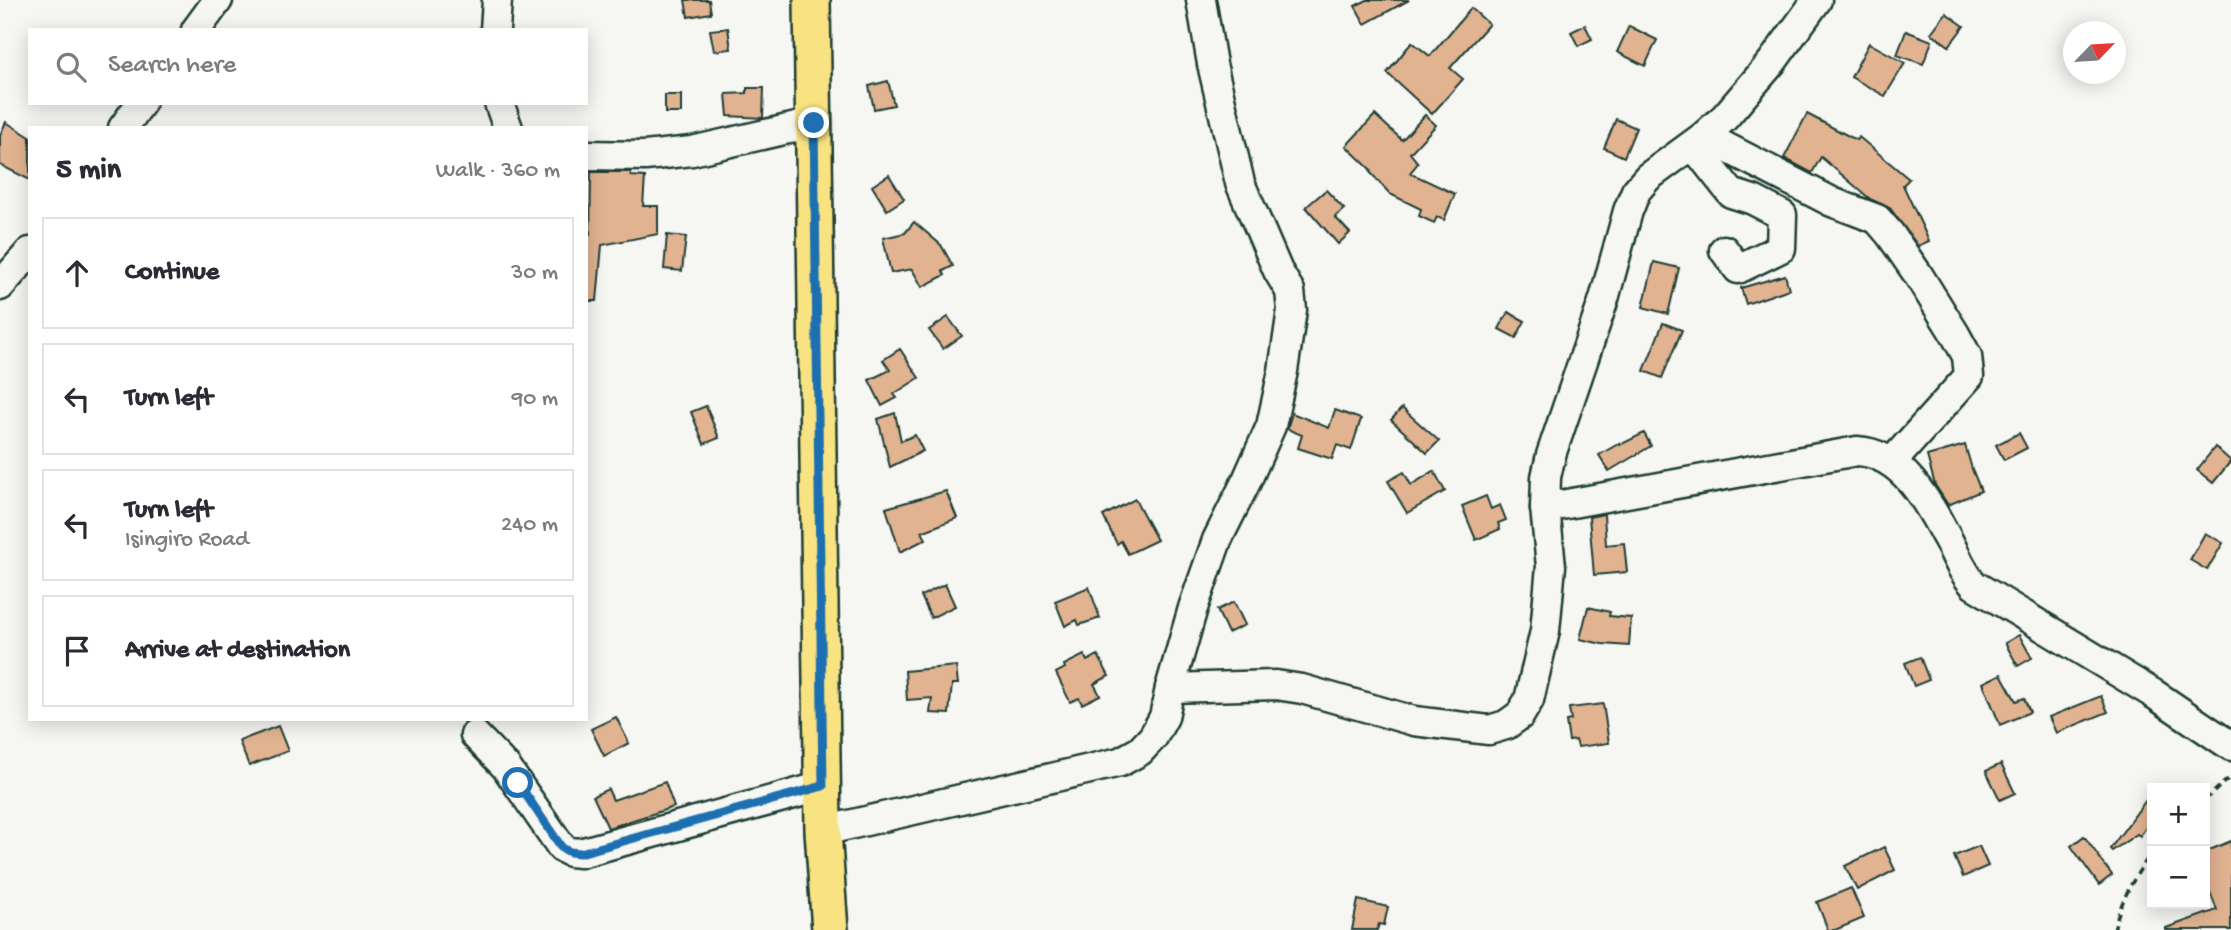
<!DOCTYPE html>
<meta charset="utf-8">
<style>
body{margin:0;font-family:"Gochi Hand",sans-serif;background:#f2f2f3;color:#2b2b33}
.controls{position:absolute;right:21px;bottom:21px;display:grid;overflow:hidden;border-radius:0px;box-shadow:0 4px 18px #0003}
.controls button{width:63px;height:63px;display:grid;place-items:center;padding:0;border:0;border-bottom:2px solid #e1e1e2;background:#fff;color:#2b2b33;font:35px sans-serif}
.compass{position:absolute;left:2063px;top:21px;width:63px;height:63px;border-radius:50%;background:#fff;box-shadow:0 4px 18px #0003;rotate:65deg}
.stop{position:absolute;width:21px;height:21px;margin:-16px;border:5px solid #1f6fb2;border-radius:50%;background:#fff}
.stop.end{background:#1f6fb2;border-color:#fff;box-shadow:0 2px 7px #0008}
.list{margin:0;padding:0;list-style:none}
h2{display:flex;justify-content:space-between;align-items:center;height:91px;margin:0;padding:0 28px;font-size:30px}
h2 small{font-size:23px;font-weight:400;color:#7c7c81}
.list li{display:grid;grid-template-columns:46px 1fr auto;gap:21px;align-items:center;box-sizing:border-box;height:112px;margin:0 14px 14px;padding:0 14px;border:2px solid #e1e1e2;border-radius:0px}
.list b{display:block;font-size:26px;white-space:nowrap}
.list p{margin:0;font-size:23px;white-space:nowrap;color:#7c7c81}
.list em{font-size:23px;font-style:normal;color:#7c7c81}
.icon{flex:none;width:38px;height:38px;fill:none;stroke:currentColor;stroke-width:2;stroke-linecap:round;stroke-linejoin:round}
.map{position:relative;flex:none;width:2231px;height:930px;overflow:hidden}
.search{position:absolute;background:#fff;box-shadow:0 4px 18px #0003;left:28px;top:28px;width:560px;height:77px;display:flex;align-items:center;gap:18px;box-sizing:border-box;padding:0 24px;border-radius:0px;color:#7c7c81;font-size:26px}
.panel{position:absolute;background:#fff;box-shadow:0 4px 18px #0003;left:28px;top:126px;width:560px;height:595px;border-radius:0px}
.map>svg:first-child{display:block}
.building{fill:#e1b391;stroke:#1f3d34;stroke-width:2}
.lines{fill:none;stroke-linecap:round;stroke-linejoin:round}
.minor-casing{stroke:#1f3d34;stroke-width:33}
.major-casing{stroke:#1f3d34;stroke-width:40}
.path{stroke:#1f3d34;stroke-width:3.5;stroke-dasharray:7 5;stroke-linecap:butt}
.minor{stroke:#f6f6f2;stroke-width:28}
.major{stroke:#f8e281;stroke-width:35}
.route{stroke:#1f6fb2;stroke-width:9}
</style>
<div class="map">
<svg width="2231" height="930" viewBox="0 0 2231 930">
<rect width="100%" height="100%" fill="#f6f6f2"/>
<filter id="ink" filterUnits="userSpaceOnUse"><feTurbulence type="fractalNoise" baseFrequency=".0143" numOctaves="2"/><feDisplacementMap in="SourceGraphic" scale="14" xChannelSelector="R" yChannelSelector="G"/><feConvolveMatrix kernelMatrix="1 2 1 2 8 2 1 2 1" color-interpolation-filters="sRGB"/></filter>
<g filter="url(#ink)">
<g class="building">
<polygon points="685,0 709,0 711,13 688,17"/>
<polygon points="1367,0 1409,0 1365,24 1355,6"/>
<polygon points="1471,8 1489,24 1450,68 1463,79 1432,114 1387,73 1412,42 1430,56"/>
<polygon points="1946,13 1964,26 1949,46 1931,33"/>
<polygon points="1585,25 1592,39 1578,46 1571,32"/>
<polygon points="1629,26 1657,40 1645,66 1617,52"/>
<polygon points="728,28 731,49 714,51 710,30"/>
<polygon points="1906,31 1932,41 1923,64 1897,55"/>
<polygon points="1869,43 1905,63 1885,96 1851,77"/>
<polygon points="888,81 894,105 874,109 869,86"/>
<polygon points="747,88 764,88 763,118 728,116 726,94 747,93"/>
<rect x="665" y="95" width="16" height="18"/>
<polygon points="1807,114 1856,140 1859,137 1909,179 1903,185 1929,241 1918,246 1890,208 1870,199 1821,157 1812,173 1784,158"/>
<polygon points="1375,115 1402,140 1425,115 1436,125 1410,153 1418,163 1410,173 1455,194 1444,220 1437,217 1434,223 1419,216 1421,209 1390,194 1370,172 1371,170 1346,146"/>
<polygon points="1616,119 1636,128 1624,157 1604,148"/>
<polygon points="6,122 30,137 30,180 0,165 0,135"/>
<polygon points="591,172 631,172 631,176 645,177 643,206 658,206 658,234 602,245 597,301 586,301 586,235 590,235"/>
<polygon points="889,175 904,199 887,210 872,186"/>
<polygon points="1326,190 1344,209 1335,217 1350,233 1338,244 1306,207"/>
<polygon points="914,222 941,245 953,266 943,271 945,275 922,287 912,269 891,273 883,238 905,233"/>
<polygon points="667,235 686,237 682,271 664,269"/>
<polygon points="1654,262 1679,268 1668,314 1643,307"/>
<polygon points="1785,275 1789,289 1746,304 1741,288"/>
<polygon points="1508,312 1525,321 1516,338 1499,329"/>
<polygon points="948,317 962,336 943,349 929,330"/>
<polygon points="1663,323 1682,330 1662,378 1644,371"/>
<polygon points="900,349 919,378 894,394 897,398 882,406 869,380 890,370 883,360"/>
<polygon points="706,406 719,438 704,444 691,412"/>
<polygon points="1402,408 1439,441 1427,453 1391,420"/>
<polygon points="1335,410 1361,419 1351,450 1337,445 1332,459 1298,448 1302,435 1287,429 1292,413 1329,428"/>
<polygon points="895,413 901,441 915,435 923,451 890,467 878,419"/>
<polygon points="1644,433 1651,446 1609,471 1599,455 1620,443 1620,445"/>
<polygon points="2019,433 2027,448 2004,460 1996,445"/>
<polygon points="1965,445 1972,469 1981,491 1948,505 1935,485 1927,456"/>
<polygon points="2215,447 2231,461 2213,483 2197,470"/>
<polygon points="1434,471 1445,491 1407,513 1388,481 1404,472 1411,485"/>
<polygon points="946,491 957,518 922,532 926,539 900,552 886,508"/>
<polygon points="1486,496 1491,509 1500,505 1506,520 1498,523 1500,529 1476,540 1462,506"/>
<polygon points="1135,499 1157,540 1128,554 1121,541 1117,544 1103,516"/>
<polygon points="1604,514 1606,545 1624,543 1627,572 1594,575 1589,517"/>
<polygon points="2205,533 2223,543 2207,570 2190,560"/>
<polygon points="945,584 955,606 931,618 921,596"/>
<polygon points="1089,587 1100,618 1079,625 1077,620 1065,626 1055,601"/>
<polygon points="1234,602 1245,625 1228,633 1217,610"/>
<polygon points="1588,607 1610,612 1609,616 1631,618 1629,646 1602,644 1580,639"/>
<polygon points="2019,635 2032,658 2018,666 2005,643"/>
<polygon points="1084,655 1087,661 1098,655 1109,676 1094,684 1100,695 1082,704 1079,698 1070,702 1056,673 1065,668 1064,665"/>
<polygon points="1920,657 1929,680 1914,686 1905,663"/>
<polygon points="956,666 958,684 952,684 949,714 930,713 932,698 907,700 905,671"/>
<polygon points="2001,674 2016,701 2024,698 2030,712 2000,725 1983,683"/>
<polygon points="2101,696 2108,712 2056,733 2049,717"/>
<polygon points="1603,704 1609,743 1578,747 1576,740 1569,741 1566,721 1571,720 1569,708"/>
<polygon points="616,717 629,743 604,756 591,729"/>
<polygon points="278,726 288,751 249,766 239,741"/>
<polygon points="2001,764 2015,793 2000,800 1986,771"/>
<polygon points="665,782 674,807 608,828 593,796 608,789 613,800"/>
<polygon points="2152,792 2152,819 2140,836 2137,834 2112,851 2110,849"/>
<polygon points="2084,836 2112,875 2099,885 2071,846"/>
<polygon points="2231,841 2231,930 2166,930 2166,928 2217,910 2205,880 2205,852"/>
<polygon points="1979,846 1988,866 1963,877 1954,856"/>
<polygon points="1884,847 1895,870 1857,890 1845,866"/>
<polygon points="1851,888 1864,918 1835,930 1828,930 1817,902"/>
<polygon points="1358,900 1388,907 1384,925 1379,924 1377,930 1352,930"/>
</g>
<g class="lines">
<g class="minor-casing">
<g id="minor">
<polyline points="196,30 218,0"/>
<polyline points="495,30 497,0"/>
<polyline points="499,103 508,128"/>
<polyline points="123,128 141,103"/>
<polyline points="1704,136 1832,202 1877,219 1890,234 1917,273 1955,334 1967,356 1969,376 1892,462"/>
<polyline points="1693,145 1731,193 1753,200 1782,215 1781,248 1738,269 1724,250"/>
<polyline points="586,155 645,156 692,151 814,123"/>
<polyline points="0,286 30,252"/>
<path d="M1545 508 1857 451C1902 453 1928 502 1947 538 1956 554 1961 571 1974 585L2154 694 2231 746"/>
<polyline points="1170,688 1276,685 1302,689 1414,721 1489,730 1506,725 1520,715 1529,700 1545,631 1551,566 1545,508 1546,477 1551,455 1604,299 1628,211 1636,191 1648,177 1704,136 1725,117 1772,62 1817,0"/>
<polyline points="475,735 506,767 562,848 570,852 580,853 823,786"/>
<polyline points="823,831 1120,762 1140,751 1153,737 1164,717 1170,688 1193,608 1217,540 1247,480 1271,426 1283,371 1292,310 1290,291 1278,271 1240,183 1212,64 1201,0"/>
</g>
</g>
<g class="major-casing">
<polyline id="major" points="812,0 823,831 830,930"/>
</g>
<g class="path">
<polyline points="2205,800 2231,776"/>
<path d="M2114 930C2120 902 2134 876 2152 853"/>
</g>
<use href="#minor" class="minor"/>
<use href="#major" class="major"/>
</g>
</g>
<g class="lines" filter="url(#ink)">
<polyline class="route" points="518,783 562,848 570,852 580,853 823,786 814,123"/>
</g>
</svg>
<div class="controls">
<button>+</button>
<button>−</button>
</div>
<svg class="compass" viewBox="-18 -18 36 36"><path d="M0-13l5 13h-10z" fill="#e53935"/><path d="M0 13l5-13h-10z" fill="#7c7c81"/></svg>
<div class="stop" style="left:518px;top:783px"></div>
<div class="stop end" style="left:814px;top:123px"></div>
<div class="search"><svg class="icon" aria-label="search" viewBox="0 0 24 24"><circle cx="10" cy="10" r="6"/><path d="M15 15l6 6"/></svg>Search here</div>
<section class="panel">
<h2>5 min<small>Walk · 360 m</small></h2>
<ul class="list">
<li><svg class="icon" aria-label="ahead" viewBox="0 0 24 24"><path d="M12 20V5M6 11l6-6 6 6"/></svg><div><b>Continue</b></div><em>30 m</em></li>
<li><svg class="icon" aria-label="left" viewBox="0 0 24 24"><path d="M17 20v-9H6M10 6l-5 5 5 5"/></svg><div><b>Turn left</b></div><em>90 m</em></li>
<li><svg class="icon" aria-label="left" viewBox="0 0 24 24"><path d="M17 20v-9H6M10 6l-5 5 5 5"/></svg><div><b>Turn left</b><p>Isingiro Road</p></div><em>240 m</em></li>
<li><svg class="icon" aria-label="arrive" viewBox="0 0 24 24"><path d="M6 21V4h12l-3 4 3 4H6"/></svg><div><b>Arrive at destination</b></div></li>
</ul>
</section>
</div>
